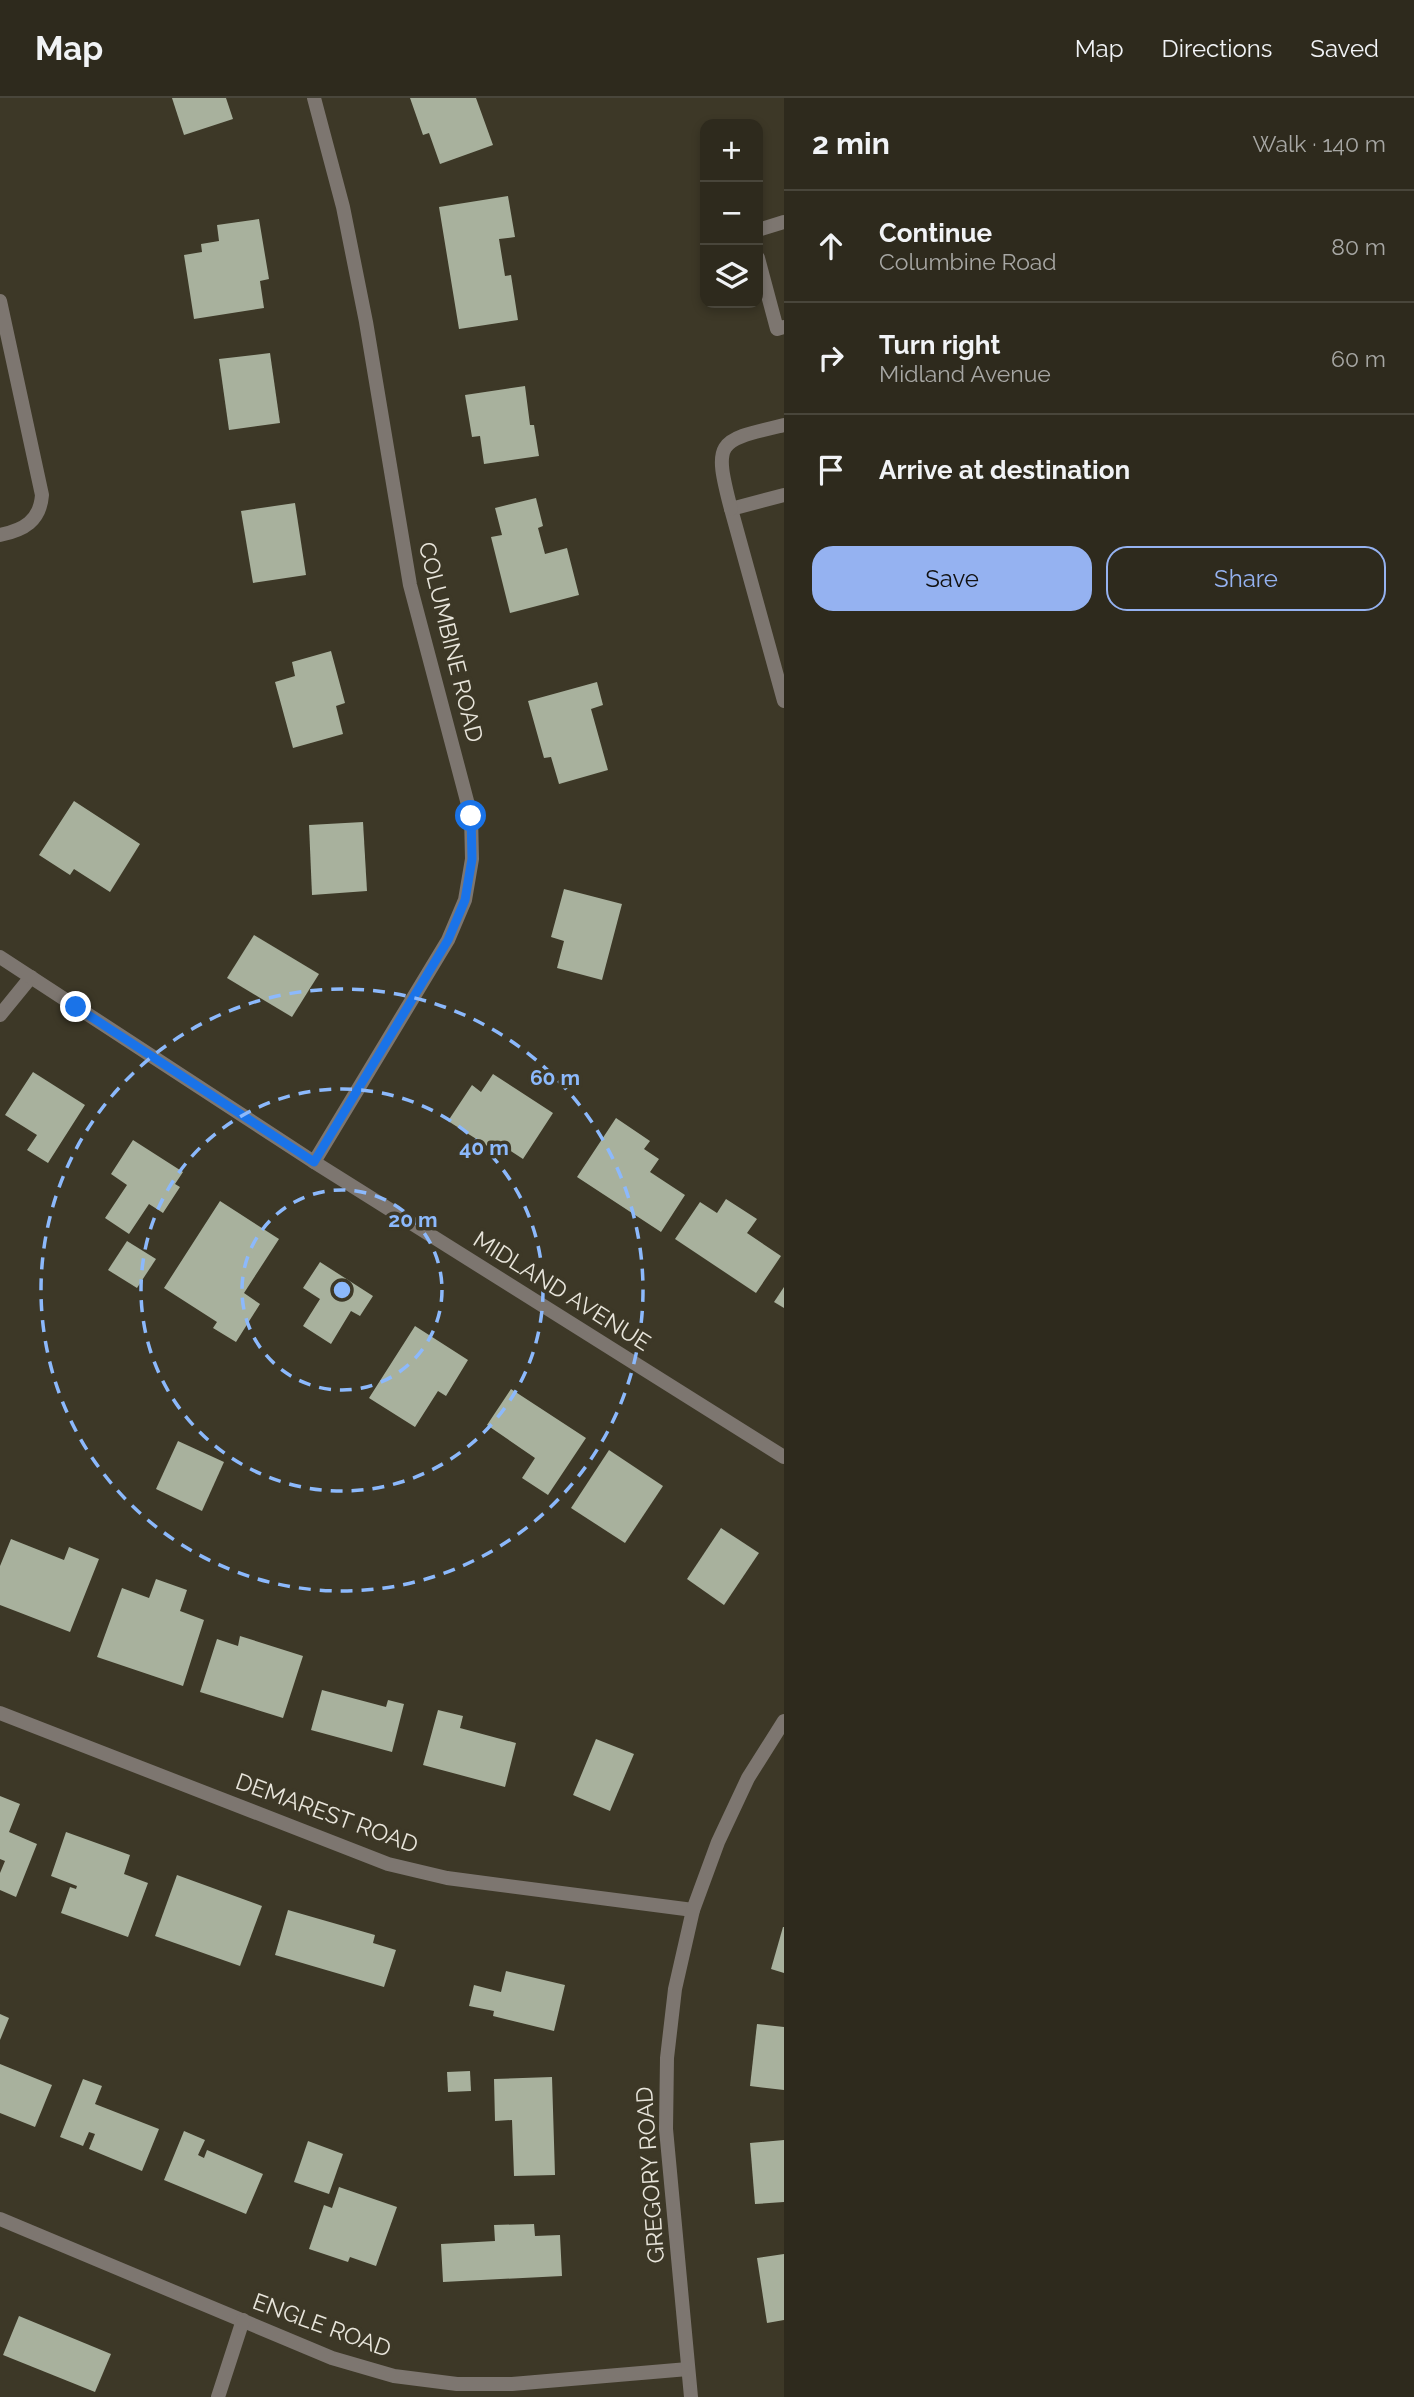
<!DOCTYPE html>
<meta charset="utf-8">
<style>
body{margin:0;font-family:Raleway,sans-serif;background:#363226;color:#f1f3f6}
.controls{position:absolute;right:21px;top:21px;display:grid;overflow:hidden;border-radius:14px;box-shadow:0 4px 10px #0003}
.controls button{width:63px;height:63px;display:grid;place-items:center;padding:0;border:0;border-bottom:2px solid #49463b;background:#2e2a1d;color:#f1f3f6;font:35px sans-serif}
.stop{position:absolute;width:21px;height:21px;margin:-16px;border:5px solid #1a73e8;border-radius:50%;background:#fff}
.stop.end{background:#1a73e8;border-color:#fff;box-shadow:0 2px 7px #0008}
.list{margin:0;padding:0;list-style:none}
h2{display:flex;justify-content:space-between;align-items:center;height:91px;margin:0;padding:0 28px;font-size:30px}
h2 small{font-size:23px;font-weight:400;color:#a7a7a4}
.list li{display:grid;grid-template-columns:46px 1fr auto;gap:21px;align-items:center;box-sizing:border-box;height:112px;padding:0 28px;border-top:2px solid #49463b}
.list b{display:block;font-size:26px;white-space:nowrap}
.list p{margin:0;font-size:23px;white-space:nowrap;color:#a7a7a4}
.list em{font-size:23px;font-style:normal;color:#a7a7a4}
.actions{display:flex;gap:14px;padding:21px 28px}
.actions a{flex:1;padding:16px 0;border:2px solid #95b2f1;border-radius:21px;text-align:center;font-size:24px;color:#95b2f1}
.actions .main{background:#95b2f1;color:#111}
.icon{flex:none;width:38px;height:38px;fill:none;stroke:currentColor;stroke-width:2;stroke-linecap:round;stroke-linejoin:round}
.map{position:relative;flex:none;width:784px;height:2299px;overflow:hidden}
header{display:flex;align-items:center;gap:42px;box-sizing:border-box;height:98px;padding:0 35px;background:#2e2a1d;border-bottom:2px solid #49463b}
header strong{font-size:33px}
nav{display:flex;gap:38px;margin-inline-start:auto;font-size:24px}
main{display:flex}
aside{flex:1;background:#2e2a1d}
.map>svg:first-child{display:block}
.building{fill:#a8b19d}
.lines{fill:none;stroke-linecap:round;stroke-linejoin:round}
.service{stroke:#7d7670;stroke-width:14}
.minor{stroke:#7d7670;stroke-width:14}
.tertiary{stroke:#7d7670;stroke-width:14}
.route{stroke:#1a73e8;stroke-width:9}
.ring{fill:none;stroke:#8cb9fc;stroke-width:3.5;stroke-dasharray:12 9}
.labels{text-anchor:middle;stroke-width:7;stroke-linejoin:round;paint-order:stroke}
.street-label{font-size:23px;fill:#e8e5db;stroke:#3d3827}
.centre{fill:#8cb9fc;stroke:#3d3827;stroke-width:3.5}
.ring-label{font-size:21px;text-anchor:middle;font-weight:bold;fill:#8cb9fc;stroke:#3d3827;stroke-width:7;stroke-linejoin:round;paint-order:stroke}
</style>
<header>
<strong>Map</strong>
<nav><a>Map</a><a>Directions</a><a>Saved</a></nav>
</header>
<main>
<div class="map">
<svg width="784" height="2299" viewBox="0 0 784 2299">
<rect width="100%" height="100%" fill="#3d3827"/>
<g class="building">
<polygon points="172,0 226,0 233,21 184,37"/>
<polygon points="410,0 476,0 493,47 440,66 429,35 423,37"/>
<polygon points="508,98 515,139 499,141 505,178 511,177 518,222 459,231 439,109"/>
<polygon points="259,121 269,181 260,183 264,210 194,221 184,157 202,154 201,146 219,143 217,127"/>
<polygon points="270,255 280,325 229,332 219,261"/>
<polygon points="525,288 530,327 534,327 539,358 484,366 480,338 472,339 465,297"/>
<polygon points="536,400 543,428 538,430 545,456 567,450 579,497 510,515 491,439 502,437 495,410"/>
<polygon points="295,405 306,477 253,485 241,413"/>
<polygon points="331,553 345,605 336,608 343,636 293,650 275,584 295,578 292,564"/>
<polygon points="597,584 603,607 591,611 608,672 559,686 551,659 544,660 528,603"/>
<polygon points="74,703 140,746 110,794 74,771 70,777 39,757"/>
<polygon points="363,724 367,793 312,797 309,727"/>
<polygon points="564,791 622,806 602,882 557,870 564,843 551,839"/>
<polygon points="254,837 319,876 292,919 227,880"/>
<polygon points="33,974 85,1007 48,1065 27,1052 37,1037 5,1017"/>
<polygon points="493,976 553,1015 523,1061 497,1044 492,1051 448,1023 472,987 481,994"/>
<polygon points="616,1020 650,1043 644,1051 659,1061 650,1074 685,1097 661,1134 577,1079"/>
<polygon points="133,1042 183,1074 175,1086 180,1089 163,1115 149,1106 129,1136 105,1120 127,1087 111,1076"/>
<polygon points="726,1101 757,1121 747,1135 781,1158 756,1195 675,1141 700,1104 717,1115"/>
<polygon points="220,1103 279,1141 244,1195 260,1206 236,1244 213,1230 217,1224 164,1190"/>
<polygon points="127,1143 156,1161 137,1190 108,1172"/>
<polygon points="320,1164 373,1198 360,1218 351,1213 331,1246 303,1228 320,1201 303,1190"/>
<polygon points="784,1189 784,1210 774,1204"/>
<polygon points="415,1228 468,1262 446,1298 438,1293 415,1329 369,1300"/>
<polygon points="511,1291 586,1340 548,1397 522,1380 535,1360 487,1327"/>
<polygon points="178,1343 224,1364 202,1413 156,1391"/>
<polygon points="609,1352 663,1388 625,1445 571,1410"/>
<polygon points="721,1430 759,1455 724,1507 687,1481"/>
<polygon points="11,1441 64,1462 69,1449 99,1461 70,1534 0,1507 0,1468"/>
<polygon points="156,1481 187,1492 180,1513 204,1522 183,1588 97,1559 122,1490 149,1500"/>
<polygon points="240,1538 303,1558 283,1620 200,1594 217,1541 238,1548"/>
<polygon points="322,1592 386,1609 388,1602 404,1606 392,1654 311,1632"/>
<polygon points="438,1612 463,1618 460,1630 516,1645 505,1689 423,1667"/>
<polygon points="596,1641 634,1656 610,1713 573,1697"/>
<polygon points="0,1698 20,1706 9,1734 37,1746 16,1799 0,1792 0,1775 5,1763 0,1761"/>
<polygon points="66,1734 130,1757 124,1776 148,1785 128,1839 61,1815 70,1789 76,1791 77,1788 51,1778"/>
<polygon points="177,1777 262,1808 240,1868 155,1838"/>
<polygon points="288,1812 375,1837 373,1845 396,1852 384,1889 275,1857"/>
<polygon points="783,1829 784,1829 784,1875 771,1871"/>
<polygon points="506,1873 565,1887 554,1933 493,1918 494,1913 469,1908 474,1887 501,1894"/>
<polygon points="0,1916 9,1920 0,1942"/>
<polygon points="757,1926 784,1929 784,1992 750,1988"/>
<polygon points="0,1966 52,1987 35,2029 0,2015"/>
<polygon points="470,1973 471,1993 448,1994 447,1974"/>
<polygon points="552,1979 555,2077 514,2078 512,2022 495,2023 494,1981"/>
<polygon points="83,1981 102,1988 95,2006 159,2031 142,2073 89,2051 95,2036 89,2034 83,2048 60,2039"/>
<polygon points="184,2033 205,2042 198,2057 204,2060 207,2052 263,2076 246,2116 164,2082"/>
<polygon points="784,2042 784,2104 755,2106 750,2045"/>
<polygon points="308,2043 343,2056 329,2096 294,2084"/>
<polygon points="339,2089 397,2109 376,2168 350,2159 348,2164 309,2151 324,2107 332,2110"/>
<polygon points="534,2126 535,2138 560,2137 562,2178 443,2184 441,2146 495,2143 494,2127"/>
<polygon points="784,2156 784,2222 767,2225 757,2160"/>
<polygon points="19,2218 111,2256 95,2294 3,2257"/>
</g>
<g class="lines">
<g class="service">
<polyline points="758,132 784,124"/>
<polyline points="758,160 777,231 784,229"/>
<path d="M0 203 42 397C40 423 24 432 0 437"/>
<polyline points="784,397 731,411 784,603"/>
<path d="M731 411C713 342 717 343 784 327"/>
<polyline points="0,917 31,879"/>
</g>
<g class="minor">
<polyline points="314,0 343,109 366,224 410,487 471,718 472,761 465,802 448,842 314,1064"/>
<polyline points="0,1615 388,1766 447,1780 693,1812"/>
<polyline points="0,2121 332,2260 394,2278 457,2286 512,2286 688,2271"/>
<polyline points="218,2299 243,2222"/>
<polyline points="691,2299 666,2031 667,1960 675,1891 693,1812 718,1744 748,1680 784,1623"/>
</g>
<polyline class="tertiary" points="0,859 314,1064 784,1359"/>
</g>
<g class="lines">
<polyline class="route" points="76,909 314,1064 448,842 465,802 472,761 471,718"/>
</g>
<g class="ring">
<circle cx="342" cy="1192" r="100"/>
<circle cx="342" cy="1192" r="201"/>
<circle cx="342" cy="1192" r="301"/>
</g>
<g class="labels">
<g class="street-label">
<text transform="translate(451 544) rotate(76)" y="8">COLUMBINE ROAD</text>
<text transform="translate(562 1193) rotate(32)" y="8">MIDLAND AVENUE</text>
<text transform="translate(327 1715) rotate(20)" y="8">DEMAREST ROAD</text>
<text transform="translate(650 2077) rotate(-94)" y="8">GREGORY ROAD</text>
<text transform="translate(322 2227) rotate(20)" y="8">ENGLE ROAD</text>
</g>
</g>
<circle cx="342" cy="1192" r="10" class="centre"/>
<g class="ring-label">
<text x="555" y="987">60 m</text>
<text x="484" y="1057">40 m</text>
<text x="413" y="1129">20 m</text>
</g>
</svg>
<div class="controls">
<button>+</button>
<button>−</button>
<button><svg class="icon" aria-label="layers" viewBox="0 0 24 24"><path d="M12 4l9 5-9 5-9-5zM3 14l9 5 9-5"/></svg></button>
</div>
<div class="stop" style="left:471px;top:718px"></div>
<div class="stop end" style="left:76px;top:909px"></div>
</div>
<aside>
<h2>2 min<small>Walk · 140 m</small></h2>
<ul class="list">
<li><svg class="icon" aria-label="ahead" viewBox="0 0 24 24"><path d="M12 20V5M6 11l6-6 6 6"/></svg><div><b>Continue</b><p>Columbine Road</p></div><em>80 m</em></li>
<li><svg class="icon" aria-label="right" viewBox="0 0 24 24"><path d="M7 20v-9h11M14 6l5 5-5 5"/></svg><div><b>Turn right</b><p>Midland Avenue</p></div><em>60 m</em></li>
<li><svg class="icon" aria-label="arrive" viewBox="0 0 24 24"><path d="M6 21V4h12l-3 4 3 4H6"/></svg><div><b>Arrive at destination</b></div></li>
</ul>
<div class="actions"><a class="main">Save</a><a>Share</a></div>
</aside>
</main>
